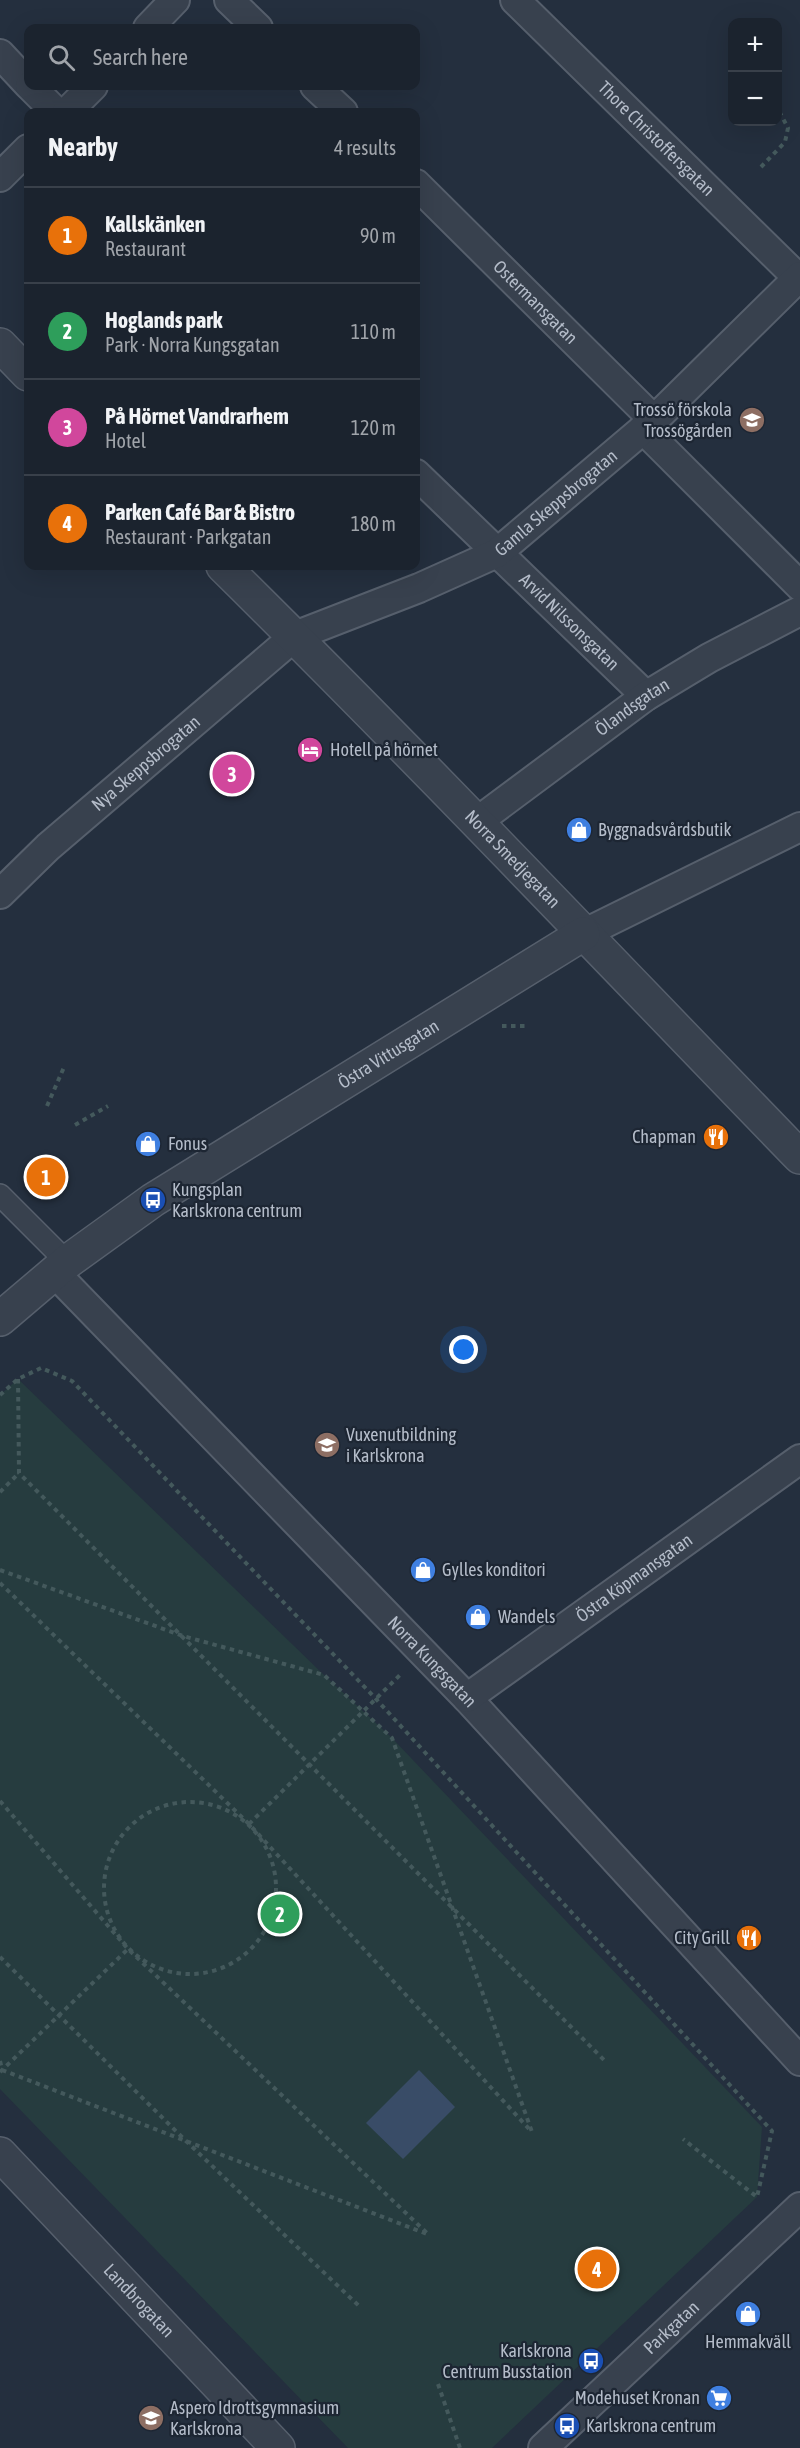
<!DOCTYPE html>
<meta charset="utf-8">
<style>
body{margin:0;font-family:"Asap Condensed",sans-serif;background:#242b36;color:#f1f3f6}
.controls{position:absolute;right:18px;top:18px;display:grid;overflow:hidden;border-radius:12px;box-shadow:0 6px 24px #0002}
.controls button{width:54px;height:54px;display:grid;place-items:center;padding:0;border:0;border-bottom:2px solid #39404a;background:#1b232e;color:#f1f3f6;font:30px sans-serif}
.you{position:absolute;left:464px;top:1350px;width:21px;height:21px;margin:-15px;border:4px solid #fff;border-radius:50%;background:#1a73e8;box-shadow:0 0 0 9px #1a73e833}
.badge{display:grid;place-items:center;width:39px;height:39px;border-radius:50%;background:#8ab4f8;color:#fff;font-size:20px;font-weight:700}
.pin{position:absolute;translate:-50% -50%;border:3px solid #fff;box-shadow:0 2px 6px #0006}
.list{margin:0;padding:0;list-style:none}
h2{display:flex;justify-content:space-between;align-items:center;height:78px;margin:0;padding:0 24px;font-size:26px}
h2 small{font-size:20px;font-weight:400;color:#a0a4aa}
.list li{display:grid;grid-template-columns:39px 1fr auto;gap:18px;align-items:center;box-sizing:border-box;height:96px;padding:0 24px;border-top:2px solid #39404a}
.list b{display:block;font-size:22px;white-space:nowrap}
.list p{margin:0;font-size:20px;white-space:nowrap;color:#a0a4aa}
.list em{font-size:20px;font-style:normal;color:#a0a4aa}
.icon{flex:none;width:33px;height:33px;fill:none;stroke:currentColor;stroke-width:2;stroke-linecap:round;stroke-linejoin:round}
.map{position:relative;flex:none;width:800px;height:2448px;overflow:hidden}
.search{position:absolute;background:#1b232e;box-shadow:0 6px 24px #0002;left:24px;top:24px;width:396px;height:66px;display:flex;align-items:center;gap:15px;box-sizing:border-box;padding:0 21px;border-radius:12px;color:#a0a4aa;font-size:22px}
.panel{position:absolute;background:#1b232e;box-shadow:0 6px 24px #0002;left:24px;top:108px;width:396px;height:462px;border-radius:12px}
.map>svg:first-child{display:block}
.green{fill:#263c3f}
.water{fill:#394c67}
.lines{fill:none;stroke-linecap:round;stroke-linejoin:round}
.pedestrian-casing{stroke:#565f6c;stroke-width:24}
.minor-casing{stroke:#565f6c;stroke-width:32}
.tertiary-casing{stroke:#565f6c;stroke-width:36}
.path{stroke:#44595c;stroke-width:4;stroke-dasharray:4.5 4.5;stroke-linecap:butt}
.pedestrian{stroke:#38414e;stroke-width:21}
.minor{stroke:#38414e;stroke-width:28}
.tertiary{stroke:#38414e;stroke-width:33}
.labels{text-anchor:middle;stroke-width:4.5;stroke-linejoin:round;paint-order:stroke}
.street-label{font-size:18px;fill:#b4bcc9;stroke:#1d2633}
.poi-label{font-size:18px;fill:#b4bcc9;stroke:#1d2633;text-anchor:start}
</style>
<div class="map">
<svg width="800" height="2448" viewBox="0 0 800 2448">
<rect width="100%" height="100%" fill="#242f3e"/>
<polygon class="green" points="18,1379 324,1675 392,1738 762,2127 757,2197 492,2448 348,2448 0,2089 0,1395"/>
<polygon class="water" points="419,2070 455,2107 403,2159 366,2123"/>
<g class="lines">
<g class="pedestrian-casing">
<polyline id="pedestrian" points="0,1195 67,1262"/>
</g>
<g class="minor-casing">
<g id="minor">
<polyline points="229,0 258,28"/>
<path id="s1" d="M515 0 798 278"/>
<polyline points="148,28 175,0"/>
<polyline points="0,54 28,84"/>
<polyline points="30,86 56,112"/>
<polyline points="315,86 343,112"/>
<polyline points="67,112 93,86"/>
<polyline points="0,177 28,149"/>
<path id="s2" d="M416 184 654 420"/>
<polyline points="643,429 800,586"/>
<path id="s3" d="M416 474 646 696"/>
<path id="s4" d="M478 821 646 696 709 658 800 611"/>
<path id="s5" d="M0 894 48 847 295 636 419 588 497 553 654 420 800 276"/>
<polyline points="583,934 800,827"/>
<path id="s6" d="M54 1272 467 1698 800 2061"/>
<path id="s7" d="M467 1698 800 1459"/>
<path id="s8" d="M543 2448 800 2207"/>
</g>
</g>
<g class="tertiary-casing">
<g id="tertiary">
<polyline points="0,345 28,374"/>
<path id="s9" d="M223 566C419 759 608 959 800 1157"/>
<path id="s10" d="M0 1319 67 1262 153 1200 583 934"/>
<path id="s11" d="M0 2154 278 2448"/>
</g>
</g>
<g class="path">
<polyline points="761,167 785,142 788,128 778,109"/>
<polyline points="502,1026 525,1026"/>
<polyline points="47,1106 65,1065"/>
<polyline points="75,1125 108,1106"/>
<polyline points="18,1379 19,1473 604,2060"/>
<polyline points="0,1395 18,1379 41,1368 72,1381 376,1699 772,2131 757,2197 683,2139"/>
<polyline points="0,1492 19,1473"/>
<polyline points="0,1570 183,1636 324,1675 392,1738 532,2132"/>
<polyline points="0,1583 249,1824 530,2130"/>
<polyline points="0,1801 128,1949 429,2235"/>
<circle cx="190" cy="1888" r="86"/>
<polyline points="249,1824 400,1675"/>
<polyline points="0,1957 186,2141 359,2306"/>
<polyline points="0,2061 2,2069"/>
<polyline points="2,2070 427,2234"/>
<polyline points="0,2072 128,1949"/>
<polyline points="438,2384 460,2448"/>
</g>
<use href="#pedestrian" class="pedestrian"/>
<use href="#minor" class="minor"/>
<use href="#tertiary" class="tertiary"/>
</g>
<defs>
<g id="school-disc" transform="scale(1.35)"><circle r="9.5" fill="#8d6e63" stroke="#1d2633"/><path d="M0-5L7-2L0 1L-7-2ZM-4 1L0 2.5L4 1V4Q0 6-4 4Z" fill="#fff"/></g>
<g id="hotel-disc" transform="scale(1.35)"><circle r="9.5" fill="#d1479c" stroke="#1d2633"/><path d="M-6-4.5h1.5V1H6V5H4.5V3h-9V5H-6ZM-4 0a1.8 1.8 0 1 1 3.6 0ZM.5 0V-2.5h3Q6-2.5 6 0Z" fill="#fff"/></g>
<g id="shop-disc" transform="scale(1.35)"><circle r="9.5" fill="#3f7fe0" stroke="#1d2633"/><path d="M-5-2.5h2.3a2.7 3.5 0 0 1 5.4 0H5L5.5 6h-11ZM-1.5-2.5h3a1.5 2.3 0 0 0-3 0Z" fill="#fff"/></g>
<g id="restaurant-disc" transform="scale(1.35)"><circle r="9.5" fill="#e8710a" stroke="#1d2633"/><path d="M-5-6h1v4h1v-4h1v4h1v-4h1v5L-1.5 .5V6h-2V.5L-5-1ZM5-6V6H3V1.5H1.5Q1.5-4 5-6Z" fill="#fff"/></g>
<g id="bus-disc" transform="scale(1.35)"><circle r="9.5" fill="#1a4fb4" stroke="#1d2633"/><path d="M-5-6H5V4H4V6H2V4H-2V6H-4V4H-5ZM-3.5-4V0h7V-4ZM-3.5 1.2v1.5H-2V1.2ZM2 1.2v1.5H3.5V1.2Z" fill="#fff"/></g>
<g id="university-disc" transform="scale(1.35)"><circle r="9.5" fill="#8d6e63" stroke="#1d2633"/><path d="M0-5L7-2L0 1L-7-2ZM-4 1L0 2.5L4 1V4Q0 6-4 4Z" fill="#fff"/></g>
<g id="supermarket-disc" transform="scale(1.35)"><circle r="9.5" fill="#3f7fe0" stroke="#1d2633"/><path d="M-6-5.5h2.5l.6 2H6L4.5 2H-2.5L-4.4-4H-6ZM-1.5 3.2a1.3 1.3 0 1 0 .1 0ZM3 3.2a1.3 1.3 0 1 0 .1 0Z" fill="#fff"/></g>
</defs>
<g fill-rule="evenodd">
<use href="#school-disc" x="752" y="420"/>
<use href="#hotel-disc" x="310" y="750"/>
<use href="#shop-disc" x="579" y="830"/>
<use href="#restaurant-disc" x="716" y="1137"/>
<use href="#shop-disc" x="148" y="1144"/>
<use href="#bus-disc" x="153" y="1200"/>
<use href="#university-disc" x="327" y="1445"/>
<use href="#shop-disc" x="423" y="1570"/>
<use href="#shop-disc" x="478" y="1617"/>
<use href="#restaurant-disc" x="749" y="1938"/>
<use href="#shop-disc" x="748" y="2314"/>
<use href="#bus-disc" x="591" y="2361"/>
<use href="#supermarket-disc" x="719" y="2398"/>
<use href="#school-disc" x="151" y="2418"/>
<use href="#bus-disc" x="567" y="2426"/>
</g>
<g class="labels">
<g class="street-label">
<text dy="6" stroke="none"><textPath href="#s1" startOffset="198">Thore Christoffersgatan</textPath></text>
<text dy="6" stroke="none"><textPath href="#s2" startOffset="168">Ostermansgatan</textPath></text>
<text dy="6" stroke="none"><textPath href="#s5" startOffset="688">Gamla Skeppsbrogatan</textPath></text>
<text dy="6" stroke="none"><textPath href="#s3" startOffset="213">Arvid Nilssonsgatan</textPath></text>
<text dy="6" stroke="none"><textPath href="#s4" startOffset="192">Ölandsgatan</textPath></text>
<text dy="6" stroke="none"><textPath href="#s5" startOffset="196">Nya Skeppsbrogatan</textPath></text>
<text dy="6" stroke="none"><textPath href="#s9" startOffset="412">Norra Smedjegatan</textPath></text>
<text dy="6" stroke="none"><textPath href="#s10" startOffset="471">Östra Vittusgatan</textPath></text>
<text dy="6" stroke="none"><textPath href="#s7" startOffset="206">Östra Köpmansgatan</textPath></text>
<text dy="6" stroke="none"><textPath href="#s6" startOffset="543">Norra Kungsgatan</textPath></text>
<text dy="6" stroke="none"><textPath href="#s11" startOffset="202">Landbrogatan</textPath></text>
<text dy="6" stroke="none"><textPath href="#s8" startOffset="176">Parkgatan</textPath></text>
</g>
<g class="poi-label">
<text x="732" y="416" text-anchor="end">Trossö förskola<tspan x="732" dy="21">Trossögården</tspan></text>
<text x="330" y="756">Hotell på hörnet</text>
<text x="598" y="836">Byggnadsvårdsbutik</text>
<text x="696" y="1143" text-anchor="end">Chapman</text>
<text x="168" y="1150">Fonus</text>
<text x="172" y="1196">Kungsplan<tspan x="172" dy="21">Karlskrona centrum</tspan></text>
<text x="346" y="1441">Vuxenutbildning<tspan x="346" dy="21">i Karlskrona</tspan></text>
<text x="442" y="1576">Gylles konditori</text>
<text x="498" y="1623">Wandels</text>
<text x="730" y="1944" text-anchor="end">City Grill</text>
<text x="748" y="2348" text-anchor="middle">Hemmakväll</text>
<text x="572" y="2357" text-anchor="end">Karlskrona<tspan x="572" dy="21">Centrum Busstation</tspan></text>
<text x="700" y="2404" text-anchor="end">Modehuset Kronan</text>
<text x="170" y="2414">Aspero Idrottsgymnasium<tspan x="170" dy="21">Karlskrona</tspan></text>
<text x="586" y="2432">Karlskrona centrum</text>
</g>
</g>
</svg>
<div class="controls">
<button>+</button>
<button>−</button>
</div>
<div class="you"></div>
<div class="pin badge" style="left:46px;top:1177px;background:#e8710a">1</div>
<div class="pin badge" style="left:280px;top:1914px;background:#2e9e5b">2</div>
<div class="pin badge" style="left:232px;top:774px;background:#d1479c">3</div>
<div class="pin badge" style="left:597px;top:2269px;background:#e8710a">4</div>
<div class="search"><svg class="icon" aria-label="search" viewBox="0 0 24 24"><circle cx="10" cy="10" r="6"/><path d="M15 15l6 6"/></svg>Search here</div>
<section class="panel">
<h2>Nearby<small>4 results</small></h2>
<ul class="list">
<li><span class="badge" style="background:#e8710a">1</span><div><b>Kallskänken</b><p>Restaurant</p></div><em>90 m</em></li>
<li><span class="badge" style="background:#2e9e5b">2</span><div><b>Hoglands park</b><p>Park · Norra Kungsgatan</p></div><em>110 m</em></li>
<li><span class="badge" style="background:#d1479c">3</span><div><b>På Hörnet Vandrarhem</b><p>Hotel</p></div><em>120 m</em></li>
<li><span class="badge" style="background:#e8710a">4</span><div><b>Parken Café Bar &amp; Bistro</b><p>Restaurant · Parkgatan</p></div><em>180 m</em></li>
</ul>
</section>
</div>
